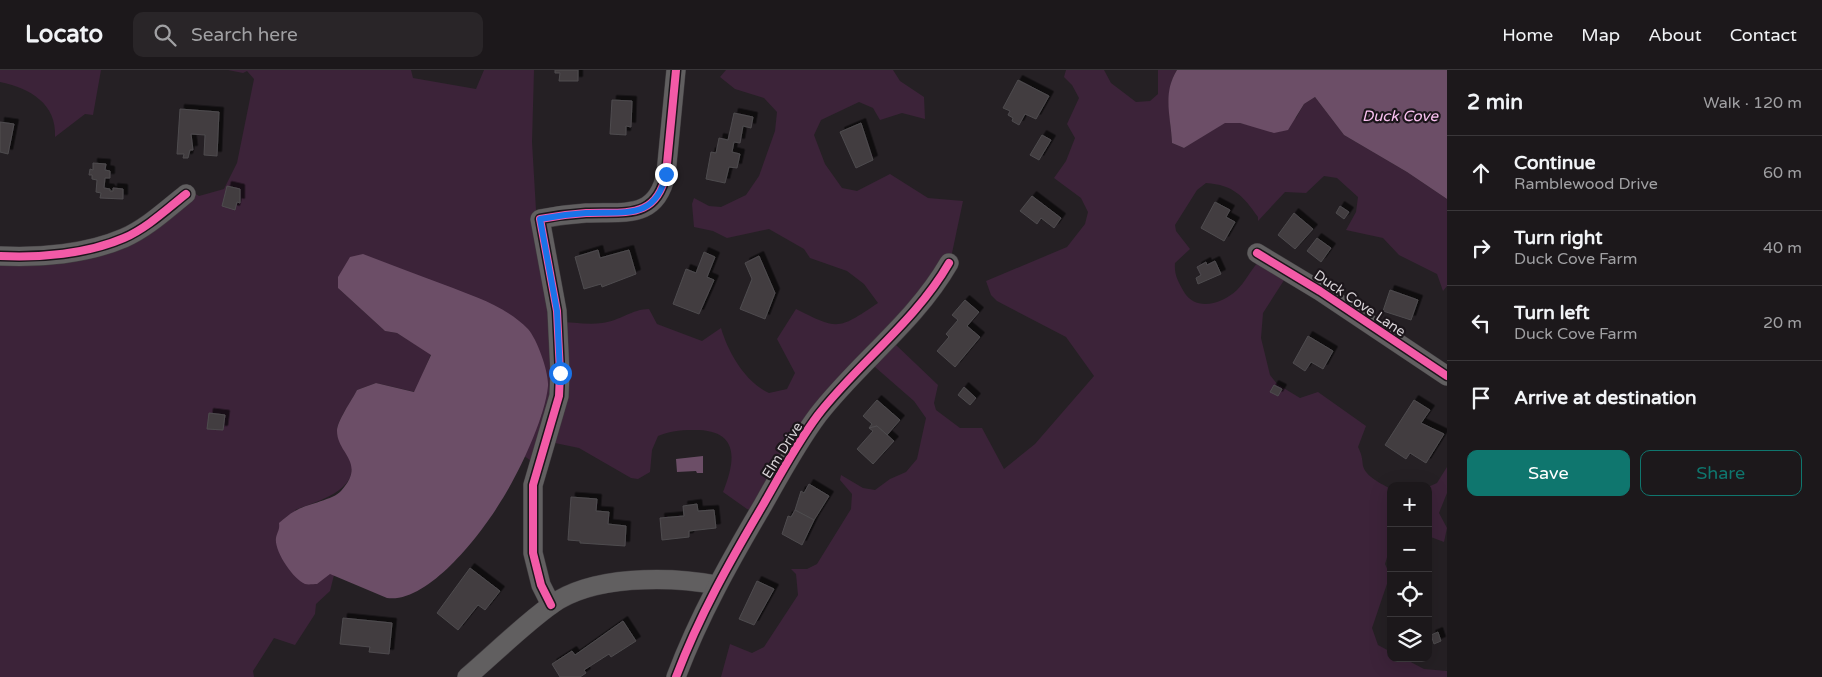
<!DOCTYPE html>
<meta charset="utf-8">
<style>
body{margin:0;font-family:"Varela Round",sans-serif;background:#292528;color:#f1f3f6}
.controls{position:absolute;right:15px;bottom:15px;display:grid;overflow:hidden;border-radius:10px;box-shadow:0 5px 20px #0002}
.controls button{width:45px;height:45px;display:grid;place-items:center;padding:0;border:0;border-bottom:1px solid #3a373a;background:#1c181b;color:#f1f3f6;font:25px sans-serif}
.stop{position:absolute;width:15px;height:15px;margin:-11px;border:4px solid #1a73e8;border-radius:50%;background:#fff}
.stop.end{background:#1a73e8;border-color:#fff;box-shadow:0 1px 5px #0008}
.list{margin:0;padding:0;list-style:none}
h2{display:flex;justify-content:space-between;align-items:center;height:65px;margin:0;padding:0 20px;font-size:21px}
h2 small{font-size:16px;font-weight:400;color:#a0a0a3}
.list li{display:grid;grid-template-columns:32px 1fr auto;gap:15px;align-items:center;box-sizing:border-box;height:75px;padding:0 20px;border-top:1px solid #3a373a}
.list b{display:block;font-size:19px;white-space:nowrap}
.list p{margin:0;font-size:16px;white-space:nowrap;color:#a0a0a3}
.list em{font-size:16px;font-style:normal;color:#a0a0a3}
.actions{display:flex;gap:10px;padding:15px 20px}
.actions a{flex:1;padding:11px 0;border:1px solid #0f766e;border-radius:10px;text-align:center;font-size:18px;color:#0f766e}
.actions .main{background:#0f766e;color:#fff}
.icon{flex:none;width:28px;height:28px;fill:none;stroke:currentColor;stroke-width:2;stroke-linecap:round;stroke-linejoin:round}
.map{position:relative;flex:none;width:1447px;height:607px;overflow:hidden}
header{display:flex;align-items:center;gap:30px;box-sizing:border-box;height:70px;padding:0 25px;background:#1c181b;border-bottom:1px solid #3a373a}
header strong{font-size:24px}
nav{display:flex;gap:28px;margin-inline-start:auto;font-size:18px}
.search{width:350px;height:45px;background:#292528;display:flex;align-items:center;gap:12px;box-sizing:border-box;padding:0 18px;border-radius:10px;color:#a0a0a3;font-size:19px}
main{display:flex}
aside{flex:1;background:#1c181b}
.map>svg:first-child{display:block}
.green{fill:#3c2339}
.water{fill:#6c4e67}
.building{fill:#423e41;stroke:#4e4b4e;filter:url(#shadow)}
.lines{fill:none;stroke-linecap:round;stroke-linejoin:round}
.street-casing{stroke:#413d40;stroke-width:20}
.street{stroke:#615f60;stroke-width:19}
.cycleway-casing{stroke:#1c161b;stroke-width:11}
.cycleway{stroke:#f35aa7;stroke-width:8}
.route{stroke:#1a73e8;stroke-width:6}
.labels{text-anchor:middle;stroke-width:4.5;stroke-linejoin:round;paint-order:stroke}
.street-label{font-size:14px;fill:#d7d2d6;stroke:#1c161b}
.water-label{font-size:15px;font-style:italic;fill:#fcc3f3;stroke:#1c161b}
</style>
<header>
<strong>Locato</strong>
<div class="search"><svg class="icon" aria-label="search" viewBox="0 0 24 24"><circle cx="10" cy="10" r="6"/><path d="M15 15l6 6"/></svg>Search here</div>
<nav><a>Home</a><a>Map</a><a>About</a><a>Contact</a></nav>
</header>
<main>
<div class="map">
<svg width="1447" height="607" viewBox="0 0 1447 607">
<defs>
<filter id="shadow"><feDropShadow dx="4.5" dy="-4.5" stdDeviation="0" flood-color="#0009"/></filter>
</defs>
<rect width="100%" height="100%" fill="#252024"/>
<g class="green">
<path d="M0 0H101L93 45 85 44 55 67C57 34 30 18 0 12Z"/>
<path d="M228 0H411L413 8 476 19 484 0H534L532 72 536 140 558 252C572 252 588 255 602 253 620 251 632 239 649 239L657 254 702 271 721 258C728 282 745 312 769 323L787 319 795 303 777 269 796 239C839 261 839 259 878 233L864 214 847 201 810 188 804 179 769 159 727 168 713 161 694 157 692 134 694 128 709 136 721 137 746 125 759 106 775 61 777 42 764 28 735 19 720 7 726 0H893L900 11 924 27 925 49 902 43 880 50 873 38 859 32 821 50 814 65 825 94 842 118 857 121 890 104 928 128 963 131 948 202 895 274 938 315 934 333 936 340 960 358H982L1004 399 1035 374 1094 306 1066 267 997 231 991 225 986 211 1067 177 1085 154 1088 142 1081 128 1054 108 1066 91 1075 68 1067 54 1079 28 1072 15 1064 7 1066 0H1104L1111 13 1136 32 1150 31 1158 24V0H1177C1163 22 1171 49 1172 73L1184 78 1224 53H1240L1257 57 1296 48 1304 34 1315 27 1344 65 1407 102 1447 129V216L1443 221 1437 204 1399 185 1383 168 1346 160 1356 142 1358 127 1337 108 1324 106 1306 123 1285 122 1258 151V147C1243 126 1234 115 1206 113L1197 120 1175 155 1176 161 1190 179 1175 193C1174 205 1178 211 1184 222 1196 242 1222 234 1237 220 1245 212 1251 200 1258 192L1288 204 1263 243 1261 268 1270 305 1277 314 1300 328 1318 322 1366 356 1358 377C1362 385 1362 388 1363 396 1366 407 1382 414 1391 419V474L1385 494 1390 505 1372 558 1378 575 1391 582V588H1403L1424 599 1447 601V607H721L730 574 752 583 764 577 798 525 796 504 791 499H807L817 494 851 439 852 424 840 410 841 405 863 418 875 420 890 409 906 402 917 389 926 348 914 331 875 297 871 298 824 346 760 443 747 439 723 422C735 392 740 362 699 360 683 360 673 360 658 366L652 380 650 402 638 409 631 408 579 378 555 373 536 394 524 386 542 344 338 218 385 261 397 263 431 284 415 322 376 313 357 320C352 331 337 350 337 361 337 371 347 379 350 388 362 420 316 432 295 440L330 503 334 505 330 521 316 534 315 544 295 575 274 568 253 601 254 607H0V186L125 166 187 119 199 126 224 119 237 93 254 9 247 1 243 3Z"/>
<polygon points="1447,397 1447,423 1439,443 1447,458 1444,472 1428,466 1428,417 1437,413"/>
</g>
<g class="water">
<path d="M1177 0H1447V129L1407 102 1344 65 1315 27 1304 34 1288 60 1274 63 1240 53H1225L1184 78 1172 73C1171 47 1162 24 1177 0Z"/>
<path d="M363 184C390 194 417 205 445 215 473 226 506 236 528 259 537 269 549 302 548 316 545 348 519 403 501 431 482 463 428 534 387 528L330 504 317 514C314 514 308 515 305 514 293 509 274 481 276 468 277 462 280 460 279 453 284 449 289 444 295 441 306 434 333 430 341 421 367 392 337 384 337 361 337 351 352 330 357 320L376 313 414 322 431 285 397 263 385 261 338 218V207L350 187Z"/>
<polygon points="703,386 703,403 697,403 696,401 677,402 676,389"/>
</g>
<g class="building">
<polygon points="555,0 578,0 578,11 559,11 560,3 555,3"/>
<polygon points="1018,10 1049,26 1036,49 1025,44 1019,55 1012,51 1013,48 1008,45 1010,41 1003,38"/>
<polygon points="612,30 632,31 631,57 626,56 626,65 610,64"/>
<polygon points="180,39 219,42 217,86 204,85 205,65 191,64 193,80 190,80 188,88 183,88 184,84 177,84"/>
<polygon points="734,43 753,47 751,58 743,56 740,73 734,72 732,82 740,84 737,98 729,97 725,113 706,109 711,82 716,83 719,68 728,70"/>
<polygon points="0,52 14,54 8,84 0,82"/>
<polygon points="861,53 873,90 856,98 840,62"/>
<polygon points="1042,65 1051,70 1039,90 1030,85"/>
<polygon points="93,93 106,94 105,100 110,101 110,108 105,108 104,118 110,119 110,121 113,121 113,118 123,119 123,129 100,128 101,123 96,122 97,110 92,109 92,105 89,105 90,99 93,100"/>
<polygon points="227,116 240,119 240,133 237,132 235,140 222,136"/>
<polygon points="1032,126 1061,148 1054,158 1041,148 1037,154 1020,141"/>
<polygon points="1215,132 1230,140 1226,147 1235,152 1224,171 1201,158"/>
<polygon points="1340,136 1349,142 1344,149 1336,143"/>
<polygon points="1294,143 1313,159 1295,179 1278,165"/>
<polygon points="1317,168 1331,178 1321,192 1307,181"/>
<polygon points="598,180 600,188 629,180 636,204 602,217 601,214 584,219 575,187"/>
<polygon points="704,182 715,187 707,207 714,210 699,244 673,234 686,199 696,203"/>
<polygon points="759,186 775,223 765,249 740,239 752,209 745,193"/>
<polygon points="1215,191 1221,204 1198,214 1196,208 1201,205 1197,197 1206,192 1207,195"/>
<polygon points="1390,220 1418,230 1411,250 1383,241"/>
<polygon points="965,230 979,242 967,256 980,267 955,297 937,281 949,267 946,264 958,250 952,245"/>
<polygon points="1308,266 1333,281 1323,299 1311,292 1305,301 1293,293"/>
<polygon points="1274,315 1282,319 1278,326 1270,322"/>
<polygon points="964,317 976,328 970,335 958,325"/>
<polygon points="877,330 900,350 887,365 877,356 869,358 872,354 863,346"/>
<polygon points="1414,330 1430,340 1421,353 1444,364 1426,393 1410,383 1406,389 1385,375"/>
<polygon points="209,343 225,345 223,360 207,359"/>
<polygon points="877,356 894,371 873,394 857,379 873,361 869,358"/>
<polygon points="809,414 829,426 814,450 795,440 801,421 804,423"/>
<polygon points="571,427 597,429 596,441 609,442 608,454 626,456 625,476 580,473 580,471 568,470"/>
<polygon points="697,434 698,441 714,440 716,458 689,461 689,467 662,470 660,448 684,446 683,436"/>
<polygon points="795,440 814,450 802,475 782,464 788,446 791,447"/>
<polygon points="470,498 500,521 485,540 478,535 458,560 437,543"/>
<polygon points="757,511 774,519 754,555 739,549"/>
<polygon points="343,548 392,553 389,584 369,582 370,577 340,574"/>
<polygon points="623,551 636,571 611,587 609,584 584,600 586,603 580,607 560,607 552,594 572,581 575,585"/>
<polygon points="1438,562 1441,571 1434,574 1431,565"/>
</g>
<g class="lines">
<g class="street-casing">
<g id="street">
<polyline points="1257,183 1320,221 1447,306"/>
<path d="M0 186C40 188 87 184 124 168 147 158 167 139 186 124"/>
<path d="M551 535 541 515 533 483V415L559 326 560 303 557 241 540 149C555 146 570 144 586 143 623 141 656 151 666 104L676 0"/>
<path d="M467 607C494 584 522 556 551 535 592 505 669 506 717 515"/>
<path d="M676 607C699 546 730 491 763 435 780 405 797 373 818 345 859 292 915 252 949 193"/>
</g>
</g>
<use href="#street" class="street"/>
<g class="cycleway-casing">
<g id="cycleway">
<polyline points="1257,183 1320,221 1447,306"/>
<path d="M0 186C40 188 87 184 124 168 147 158 167 139 186 124"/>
<path d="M551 535 541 515 533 483V415L559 326 560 303 557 241 540 149C555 146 570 144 586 143 623 141 656 151 666 104L676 0"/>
<path d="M676 607C699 546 730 491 763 435 780 405 797 373 818 345 859 292 915 252 949 193"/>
</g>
</g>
<use href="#cycleway" class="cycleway"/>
</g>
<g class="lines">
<path class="route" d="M560 303 557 241 540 149C555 146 570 144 586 143 623 141 656 151 666 104"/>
</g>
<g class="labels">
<g class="street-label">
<text transform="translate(1360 233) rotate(34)" y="5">Duck Cove Lane</text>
<text transform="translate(782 380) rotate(-58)" y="5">Elm Drive</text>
</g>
<g class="water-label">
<text x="1400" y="51">Duck Cove</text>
</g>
</g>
</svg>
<div class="controls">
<button>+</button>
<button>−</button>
<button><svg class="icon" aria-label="locate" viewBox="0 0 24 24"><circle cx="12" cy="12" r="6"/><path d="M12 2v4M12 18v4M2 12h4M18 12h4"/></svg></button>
<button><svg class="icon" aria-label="layers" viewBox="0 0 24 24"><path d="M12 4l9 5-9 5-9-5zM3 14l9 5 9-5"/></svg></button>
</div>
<div class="stop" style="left:560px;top:303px"></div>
<div class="stop end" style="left:666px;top:104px"></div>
</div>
<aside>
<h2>2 min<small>Walk · 120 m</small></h2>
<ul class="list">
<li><svg class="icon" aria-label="ahead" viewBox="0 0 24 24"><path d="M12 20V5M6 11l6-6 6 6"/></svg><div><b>Continue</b><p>Ramblewood Drive</p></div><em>60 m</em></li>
<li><svg class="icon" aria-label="right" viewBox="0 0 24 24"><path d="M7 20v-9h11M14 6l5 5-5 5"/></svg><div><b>Turn right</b><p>Duck Cove Farm</p></div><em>40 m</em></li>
<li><svg class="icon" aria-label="left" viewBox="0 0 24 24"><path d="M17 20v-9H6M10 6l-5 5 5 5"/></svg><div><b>Turn left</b><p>Duck Cove Farm</p></div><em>20 m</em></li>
<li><svg class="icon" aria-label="arrive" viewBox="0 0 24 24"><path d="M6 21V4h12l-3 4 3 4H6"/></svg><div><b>Arrive at destination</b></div></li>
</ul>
<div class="actions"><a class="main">Save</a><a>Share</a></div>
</aside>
</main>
